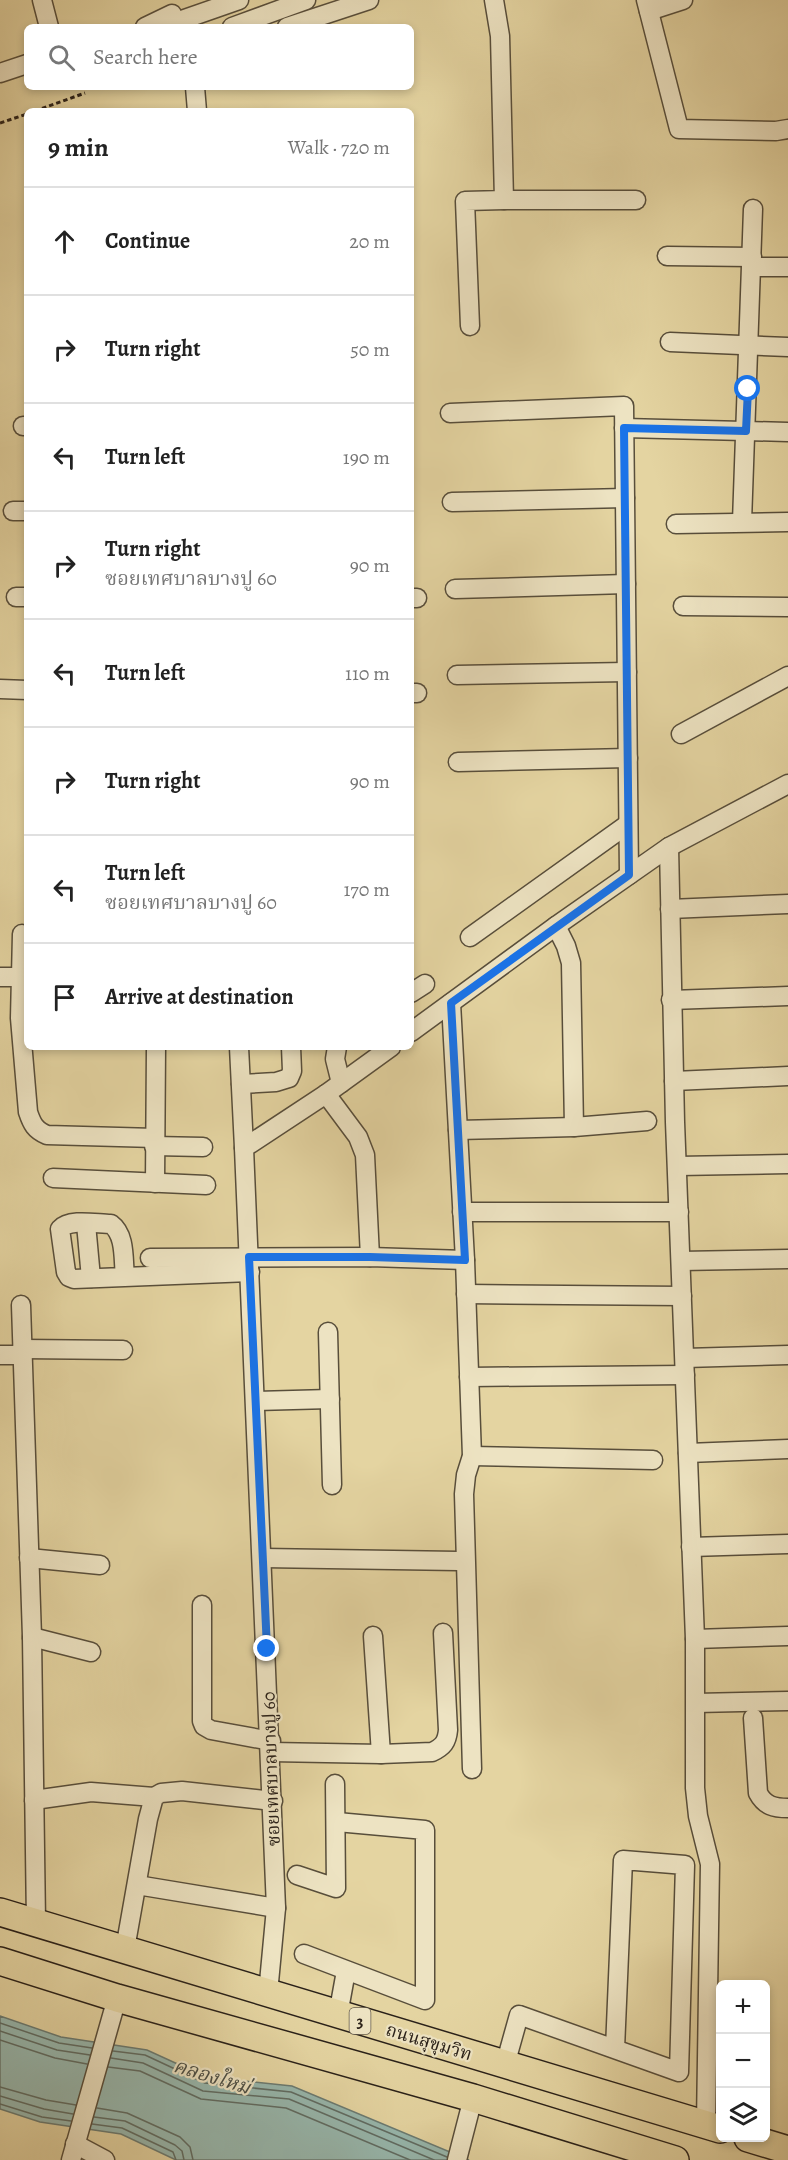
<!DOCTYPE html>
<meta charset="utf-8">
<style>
body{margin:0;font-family:Alegreya,"Noto Serif Thai",serif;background:#f6f6f6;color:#222}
.controls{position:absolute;right:18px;bottom:18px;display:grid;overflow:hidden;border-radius:9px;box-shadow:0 3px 9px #0003}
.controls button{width:54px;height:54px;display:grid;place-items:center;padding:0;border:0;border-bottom:2px solid #e0e0e0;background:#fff;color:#222;font:30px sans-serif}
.stop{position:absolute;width:18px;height:18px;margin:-14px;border:4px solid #1a73e8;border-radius:50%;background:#fff}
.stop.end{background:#1a73e8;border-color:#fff;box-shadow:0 2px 6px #0008}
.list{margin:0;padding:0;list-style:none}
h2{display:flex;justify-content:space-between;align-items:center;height:78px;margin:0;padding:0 24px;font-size:26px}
h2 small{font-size:20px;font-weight:400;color:#767676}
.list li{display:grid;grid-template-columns:39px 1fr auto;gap:18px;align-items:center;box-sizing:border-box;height:108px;padding:0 24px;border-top:2px solid #e0e0e0}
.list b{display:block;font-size:22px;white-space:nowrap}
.list p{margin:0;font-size:20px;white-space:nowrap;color:#767676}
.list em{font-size:20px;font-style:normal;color:#767676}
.icon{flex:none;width:33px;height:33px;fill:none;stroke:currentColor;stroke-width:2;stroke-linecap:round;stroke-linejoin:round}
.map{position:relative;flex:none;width:788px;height:2160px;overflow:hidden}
.search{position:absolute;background:#fff;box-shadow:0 3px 9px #0003;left:24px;top:24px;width:390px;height:66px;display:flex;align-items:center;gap:15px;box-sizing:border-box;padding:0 21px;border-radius:9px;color:#767676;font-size:22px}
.panel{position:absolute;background:#fff;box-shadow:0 3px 9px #0003;left:24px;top:108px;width:390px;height:942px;border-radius:9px}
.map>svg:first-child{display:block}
.water{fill:#97b7ad;stroke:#6b7b72;stroke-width:1.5}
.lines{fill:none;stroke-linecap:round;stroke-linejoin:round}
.shore{stroke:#606c63;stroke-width:1.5}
.minor-casing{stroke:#584e3b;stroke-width:21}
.highway-casing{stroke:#2a2119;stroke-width:30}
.path{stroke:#2a2119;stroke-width:3;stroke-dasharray:4.5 3;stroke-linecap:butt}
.minor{stroke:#ede3c2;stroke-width:18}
.highway{stroke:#e4d4a1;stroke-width:27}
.route{stroke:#1a73e8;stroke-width:8}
.labels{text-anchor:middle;stroke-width:4.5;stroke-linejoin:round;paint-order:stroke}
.shield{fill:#ede3c2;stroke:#645b4c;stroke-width:1.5}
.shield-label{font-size:16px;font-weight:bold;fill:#2a2119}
.street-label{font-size:18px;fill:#2a2119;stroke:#ede3c2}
.water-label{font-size:20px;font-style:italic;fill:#4b4e45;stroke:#ede3c2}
</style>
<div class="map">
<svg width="788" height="2160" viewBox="0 0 788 2160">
<rect width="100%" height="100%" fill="#e4d4a1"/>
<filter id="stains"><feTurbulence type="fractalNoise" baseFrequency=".00333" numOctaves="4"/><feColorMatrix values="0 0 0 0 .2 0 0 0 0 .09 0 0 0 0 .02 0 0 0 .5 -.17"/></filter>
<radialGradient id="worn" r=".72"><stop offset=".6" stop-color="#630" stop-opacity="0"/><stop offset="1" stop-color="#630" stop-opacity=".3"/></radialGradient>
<polygon class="water" points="0,2016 61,2037 147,2050 206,2077 292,2086 469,2160 176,2160 121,2134 40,2122 0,2109"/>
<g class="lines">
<g class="shore">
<polyline points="0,2023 59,2043 92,2048"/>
<polyline points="0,2031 57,2050 90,2055"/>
<polyline points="0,2040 55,2058 87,2064"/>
<polyline points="113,2051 145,2055 205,2083 291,2092 447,2157"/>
<polyline points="111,2058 143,2063 203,2091 289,2099 434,2160"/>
<polyline points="108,2067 140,2071 201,2099 286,2108 410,2160"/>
<polyline points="0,2087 46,2100 76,2105"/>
<polyline points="0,2096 44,2109 73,2114"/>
<polyline points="0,2104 42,2117 71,2121"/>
<polyline points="97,2108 127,2113 180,2137 190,2147 193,2160"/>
<polyline points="94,2117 125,2121 175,2145 182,2151 184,2160"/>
<polyline points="92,2124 122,2128 173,2152 176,2160"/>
</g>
<g class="minor-casing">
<g id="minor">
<polyline points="42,0 49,27"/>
<polyline points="646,0 679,129 776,131 788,129"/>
<polyline points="649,11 683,0"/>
<polyline points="176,22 239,0"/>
<polyline points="145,27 172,14"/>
<polyline points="232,27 306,0"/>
<polyline points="287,27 369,0"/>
<polyline points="0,73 27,64"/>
<polyline points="195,87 197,111"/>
<polyline points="504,200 636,200"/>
<polyline points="667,256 752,257"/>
<polyline points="752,267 788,267"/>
<polyline points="470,326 465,201 504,200 500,36 494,0"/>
<polyline points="670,342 788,347"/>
<polyline points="450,413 624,406 629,875"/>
<polyline points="23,426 27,426"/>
<polyline points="624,428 788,432"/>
<polyline points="452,502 625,498"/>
<polyline points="13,511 27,511"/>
<polyline points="742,522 753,209"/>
<polyline points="676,524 788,522"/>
<polyline points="455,589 626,584"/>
<polyline points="16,597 27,597"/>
<polyline points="411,598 417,598"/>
<polyline points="683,606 788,607"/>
<polyline points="457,675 627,672"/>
<polyline points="0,689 27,690"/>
<polyline points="411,693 417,693"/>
<polyline points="681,734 788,676"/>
<polyline points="458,762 628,758"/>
<polyline points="669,847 675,1122 695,1639 695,1788 698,1816 710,1864 706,2124"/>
<polyline points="670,909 788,904"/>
<polyline points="556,926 566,946 571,963 574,1127"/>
<path d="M22 934 20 1018 28 1112C32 1124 35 1130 47 1135L155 1138"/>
<polyline points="470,937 628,824"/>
<polyline points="0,977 20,977"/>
<polyline points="411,993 425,984"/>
<polyline points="671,1000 788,996"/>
<polyline points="451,1003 465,1260 472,1456 466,1475 464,1494 472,1769"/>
<polyline points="411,1032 556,926 669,847 788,784"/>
<polyline points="239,1047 244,1148"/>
<polyline points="337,1047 335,1059 341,1083"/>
<polyline points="674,1081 788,1076"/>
<polyline points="241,1084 276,1082 289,1078 292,1071 291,1047"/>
<polyline points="326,1094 358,1137 365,1155 370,1257"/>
<polyline points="458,1130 574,1127 647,1121"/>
<polyline points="154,1146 203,1147"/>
<polyline points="678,1166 788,1164"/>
<polyline points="53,1178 206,1185"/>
<polyline points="155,1183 156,1047"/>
<polyline points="462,1212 679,1212"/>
<polyline points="86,1224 91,1278"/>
<polyline points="150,1258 370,1257 465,1260"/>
<polyline points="681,1261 788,1259"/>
<path d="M125 1277C123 1260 126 1235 111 1224 97 1224 70 1218 60 1229L66 1272 69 1277 74 1279 250 1272"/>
<polyline points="466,1294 682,1296"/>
<polyline points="21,1305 32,1637 36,1922"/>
<polyline points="328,1332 332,1485"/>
<polyline points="22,1349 123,1350"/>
<polyline points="0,1355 22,1355"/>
<polyline points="685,1358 788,1355"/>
<polyline points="469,1377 685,1375"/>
<polyline points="256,1401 330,1399"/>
<polyline points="688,1453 788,1449"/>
<polyline points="472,1456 653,1460"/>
<polyline points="691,1547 788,1544"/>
<polyline points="29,1558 100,1565"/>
<polyline points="263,1558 458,1561"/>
<polyline points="202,1605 202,1721 204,1726 211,1730 271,1741"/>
<polyline points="373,1636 381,1754"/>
<polyline points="32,1637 91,1652"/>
<polyline points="695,1639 788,1636"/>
<polyline points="696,1703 788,1701"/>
<path d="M753 1718 758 1793C765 1806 774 1808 788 1808"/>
<path d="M271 1752 381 1754 432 1752C443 1747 447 1742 448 1730L443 1633"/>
<polyline points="34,1800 91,1792 154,1797"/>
<polyline points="297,1875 336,1888 335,1784"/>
<polyline points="137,1885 276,1908"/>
<polyline points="125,1949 148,1819 154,1797 161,1793 182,1791 273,1801"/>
<polyline points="304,1954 425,2000 425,1830 337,1822"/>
<polyline points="268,1993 276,1908 244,1148 326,1094 391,1047"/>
<polyline points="338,2015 346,1971"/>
<polyline points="505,2065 519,2015 679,2072 685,1865 623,1860 615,2049"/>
<polyline points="75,2144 105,2160"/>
<polyline points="71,2160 117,1998"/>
<polyline points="457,2160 473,2098"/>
</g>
</g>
<g class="highway-casing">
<g id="highway">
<polyline points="0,1912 720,2129"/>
<polyline points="0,1961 117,1998 473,2098 675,2160"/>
<polyline points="748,2138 788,2150"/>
</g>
</g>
<g class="path">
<polyline points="35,111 85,93"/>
<polyline points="0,123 27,114"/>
</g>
<use href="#minor" class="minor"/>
<use href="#highway" class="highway"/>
</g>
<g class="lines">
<polyline class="route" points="267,1649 249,1257 370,1257 465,1260 451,1003 629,875 624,428 746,431 748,389"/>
</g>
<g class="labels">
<rect class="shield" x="349.5" y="2008" width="21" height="26" rx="4.5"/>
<g class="shield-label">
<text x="360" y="2027">3</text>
</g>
<g class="street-label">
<text transform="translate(271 1769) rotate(-92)" y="6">ซอยเทศบาลบางปู 60</text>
<text transform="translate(429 2042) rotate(17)" y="6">ถนนสุขุมวิท</text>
</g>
<g class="water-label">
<text transform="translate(212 2076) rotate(17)" y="7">คลองใหม่</text>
</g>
</g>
<rect width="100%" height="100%" filter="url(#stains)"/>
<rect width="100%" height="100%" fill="url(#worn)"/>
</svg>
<div class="controls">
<button>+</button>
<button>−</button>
<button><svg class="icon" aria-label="layers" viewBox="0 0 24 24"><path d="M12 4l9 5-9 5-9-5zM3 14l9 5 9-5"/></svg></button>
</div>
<div class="stop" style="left:748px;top:389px"></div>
<div class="stop end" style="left:267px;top:1649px"></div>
<div class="search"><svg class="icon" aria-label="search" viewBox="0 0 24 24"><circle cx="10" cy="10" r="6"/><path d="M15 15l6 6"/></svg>Search here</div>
<section class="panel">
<h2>9 min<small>Walk · 720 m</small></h2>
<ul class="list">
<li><svg class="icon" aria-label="ahead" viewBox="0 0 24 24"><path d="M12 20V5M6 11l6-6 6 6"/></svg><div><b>Continue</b></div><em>20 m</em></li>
<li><svg class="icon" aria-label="right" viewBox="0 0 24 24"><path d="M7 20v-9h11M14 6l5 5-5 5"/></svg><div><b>Turn right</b></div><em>50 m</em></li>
<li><svg class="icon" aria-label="left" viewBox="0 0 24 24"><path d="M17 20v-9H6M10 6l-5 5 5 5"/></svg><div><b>Turn left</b></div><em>190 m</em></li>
<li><svg class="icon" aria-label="right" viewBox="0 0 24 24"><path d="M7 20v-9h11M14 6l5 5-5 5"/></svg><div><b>Turn right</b><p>ซอยเทศบาลบางปู 60</p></div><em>90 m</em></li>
<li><svg class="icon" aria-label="left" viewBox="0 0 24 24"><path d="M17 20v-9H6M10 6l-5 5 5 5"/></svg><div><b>Turn left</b></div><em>110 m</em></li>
<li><svg class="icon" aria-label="right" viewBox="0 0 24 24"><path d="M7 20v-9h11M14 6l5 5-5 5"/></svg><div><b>Turn right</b></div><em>90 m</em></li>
<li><svg class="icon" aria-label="left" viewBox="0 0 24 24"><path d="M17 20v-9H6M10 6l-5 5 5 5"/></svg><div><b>Turn left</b><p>ซอยเทศบาลบางปู 60</p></div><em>170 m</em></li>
<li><svg class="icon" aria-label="arrive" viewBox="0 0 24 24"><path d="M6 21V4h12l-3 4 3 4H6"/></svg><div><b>Arrive at destination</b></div></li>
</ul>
</section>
</div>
